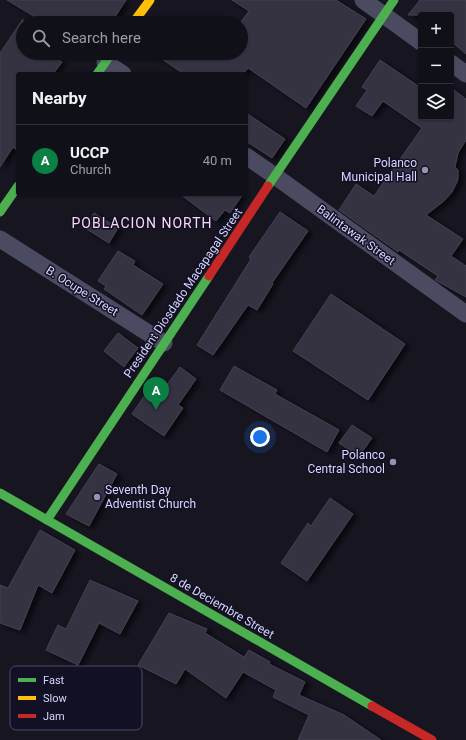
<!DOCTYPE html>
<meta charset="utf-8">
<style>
body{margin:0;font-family:Roboto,sans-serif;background:#1e1e25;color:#f1f3f6}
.controls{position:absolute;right:12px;top:12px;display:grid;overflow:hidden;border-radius:4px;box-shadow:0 1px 3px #0004}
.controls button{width:36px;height:36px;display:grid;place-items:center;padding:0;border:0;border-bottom:1px solid #303037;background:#101018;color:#f1f3f6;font:20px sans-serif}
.you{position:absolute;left:260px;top:437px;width:14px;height:14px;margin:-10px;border:3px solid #fff;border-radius:50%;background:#1a73e8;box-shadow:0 0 0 6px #1a73e833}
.badge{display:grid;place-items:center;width:26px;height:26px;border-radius:50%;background:#0b8043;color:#fff;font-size:13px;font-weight:700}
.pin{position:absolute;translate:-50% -33px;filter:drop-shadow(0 1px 2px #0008)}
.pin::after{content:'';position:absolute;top:21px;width:14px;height:12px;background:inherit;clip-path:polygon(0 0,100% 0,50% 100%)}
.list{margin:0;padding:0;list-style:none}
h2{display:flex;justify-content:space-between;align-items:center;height:52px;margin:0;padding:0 16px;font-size:17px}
h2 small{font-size:13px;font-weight:400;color:#9c9da2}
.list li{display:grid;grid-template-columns:26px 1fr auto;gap:12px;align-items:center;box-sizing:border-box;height:72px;padding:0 16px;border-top:1px solid #303037}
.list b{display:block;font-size:15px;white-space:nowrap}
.list p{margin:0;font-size:13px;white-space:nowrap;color:#9c9da2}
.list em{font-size:13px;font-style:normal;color:#9c9da2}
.icon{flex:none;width:22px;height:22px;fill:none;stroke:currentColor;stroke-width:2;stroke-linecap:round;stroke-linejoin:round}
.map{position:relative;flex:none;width:466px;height:740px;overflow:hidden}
.search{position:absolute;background:#101018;box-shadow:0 1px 3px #0004;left:16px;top:16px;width:232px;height:44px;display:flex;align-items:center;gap:10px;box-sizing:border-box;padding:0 14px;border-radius:22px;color:#9c9da2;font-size:15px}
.panel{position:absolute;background:#101018;box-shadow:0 1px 3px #0004;left:16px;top:72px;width:232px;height:124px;border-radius:4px}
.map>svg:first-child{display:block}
.building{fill:#343342;stroke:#434053;filter:url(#shadow)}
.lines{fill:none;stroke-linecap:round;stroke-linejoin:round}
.street{stroke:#4a4b61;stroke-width:17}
.fast{stroke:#4caf50;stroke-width:9}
.slow{stroke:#ffc107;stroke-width:9}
.jam{stroke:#c62828;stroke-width:9}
.poi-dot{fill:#9492b0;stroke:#121025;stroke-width:1.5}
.labels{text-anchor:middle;stroke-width:3;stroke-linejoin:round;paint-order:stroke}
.poi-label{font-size:12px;fill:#d8d6fd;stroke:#121025;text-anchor:end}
.street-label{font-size:12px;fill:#d8d6fd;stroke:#121025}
.quarter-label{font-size:14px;letter-spacing:1px;fill:#fdd8f2;stroke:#121025}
.key{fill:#121025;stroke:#4d4b66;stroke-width:1}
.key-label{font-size:11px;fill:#d8d6fd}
</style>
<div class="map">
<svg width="466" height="740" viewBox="0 0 466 740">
<defs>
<filter id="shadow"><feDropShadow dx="4.5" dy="2.5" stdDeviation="2" flood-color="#0009"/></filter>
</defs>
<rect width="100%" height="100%" fill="#161520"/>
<g class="building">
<polygon points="7,0 126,0 111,23 45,23"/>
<polygon points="232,0 336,0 366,19 306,108 248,68 243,74 184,74 153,53 241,53 241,22 249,11"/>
<polygon points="420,0 466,0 466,54 451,41 451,15 408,15"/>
<polygon points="23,19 23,53 49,53 62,62 53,74 18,74 18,151 13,147 0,167 0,53"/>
<polygon points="380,60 421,88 421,117 451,117 451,88 466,99 466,140 458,153 455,167 458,170 458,178 457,182 452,192 444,201 426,215 463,239 451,256 466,266 466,297 439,282 435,280 438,276 399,250 398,252 339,210 356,184 374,196 422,128 383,101 372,116 356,106 367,90 362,87"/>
<polygon points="246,113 285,139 272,158 246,141"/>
<polygon points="180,194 243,194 230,213 225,210 216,221"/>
<polygon points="280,212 308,231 272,283 273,284 257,310 248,305 213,355 197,345 251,259 249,257"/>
<polygon points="94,213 118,228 109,243 85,228"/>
<polygon points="118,251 135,261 133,265 163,284 142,315 104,289 106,286 98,281"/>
<polygon points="331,294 405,344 368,400 293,351"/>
<polygon points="118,333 138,348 124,367 104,351"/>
<polygon points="234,366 277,390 275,394 339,430 327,452 220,390"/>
<polygon points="180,367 196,379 178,405 183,408 164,436 132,414 151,386 161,393"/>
<polygon points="352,425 372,438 359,456 339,443"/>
<polygon points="99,464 117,474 89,526 66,514"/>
<polygon points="330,498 353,514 307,581 281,563 308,523 311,526"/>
<polygon points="40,530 75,550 52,593 38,585 20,630 0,623 0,585 8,588"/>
<polygon points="90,580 138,601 120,634 99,623 78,665 46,650 58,625 66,629"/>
<polygon points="169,613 207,629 205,633 244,657 249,650 270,662 269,664 305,682 299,695 344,715 381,740 298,740 309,715 273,697 276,690 243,672 226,698 185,669 176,684 138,665"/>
</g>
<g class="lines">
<g class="street">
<polyline points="363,0 421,42"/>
<polyline points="105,62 123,74"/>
<polyline points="451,63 466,74"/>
<polyline points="246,156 275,176 466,314"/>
<polyline points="0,239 164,343"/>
</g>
<g class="fast">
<polyline points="97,74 112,53"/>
<polyline points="268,186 394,0"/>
<polyline points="0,212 18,186"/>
<polyline points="0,493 372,706"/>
<polyline points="47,520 209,276"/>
</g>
<polyline class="slow" points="133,23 150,0"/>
<g class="jam">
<polyline points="209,276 268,186"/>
<polyline points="372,706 432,740"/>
</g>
</g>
<g class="poi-dot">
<circle cx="425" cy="170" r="4"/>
<circle cx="393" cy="462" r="4"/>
<circle cx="97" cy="497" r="4"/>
</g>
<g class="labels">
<g class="poi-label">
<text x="417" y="167">Polanco<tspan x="417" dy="14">Municipal Hall</tspan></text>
<text x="385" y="459">Polanco<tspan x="385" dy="14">Central School</tspan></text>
<text x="105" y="494" text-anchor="start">Seventh Day<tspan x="105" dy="14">Adventist Church</tspan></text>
</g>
<g class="street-label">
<text transform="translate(356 235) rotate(36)" y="4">Balintawak Street</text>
<text transform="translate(82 291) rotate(32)" y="4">B. Ocupe Street</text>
<text transform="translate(183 293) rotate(-56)" y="4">President Diosdado Macapagal Street</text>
<text transform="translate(222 606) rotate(30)" y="4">8 de Deciembre Street</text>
</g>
<g class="quarter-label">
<text x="142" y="228">POBLACION NORTH</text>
</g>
</g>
<rect x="10" y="666" width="132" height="64" rx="6" class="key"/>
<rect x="18" y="678" width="18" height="4" fill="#4caf50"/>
<rect x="18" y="696" width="18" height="4" fill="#ffc107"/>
<rect x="18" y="714" width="18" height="4" fill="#c62828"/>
<g class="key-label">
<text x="43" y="684">Fast</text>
<text x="43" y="702">Slow</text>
<text x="43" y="720">Jam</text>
</g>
</svg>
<div class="controls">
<button>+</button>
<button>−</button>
<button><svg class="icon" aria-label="layers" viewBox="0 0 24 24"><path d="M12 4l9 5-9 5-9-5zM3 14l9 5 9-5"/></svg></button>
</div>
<div class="you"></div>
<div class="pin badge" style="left:156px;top:410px">A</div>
<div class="search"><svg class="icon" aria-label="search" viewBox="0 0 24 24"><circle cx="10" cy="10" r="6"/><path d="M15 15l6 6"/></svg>Search here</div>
<section class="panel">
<h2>Nearby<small></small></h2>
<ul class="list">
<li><span class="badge">A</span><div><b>UCCP</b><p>Church</p></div><em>40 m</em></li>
</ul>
</section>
</div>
